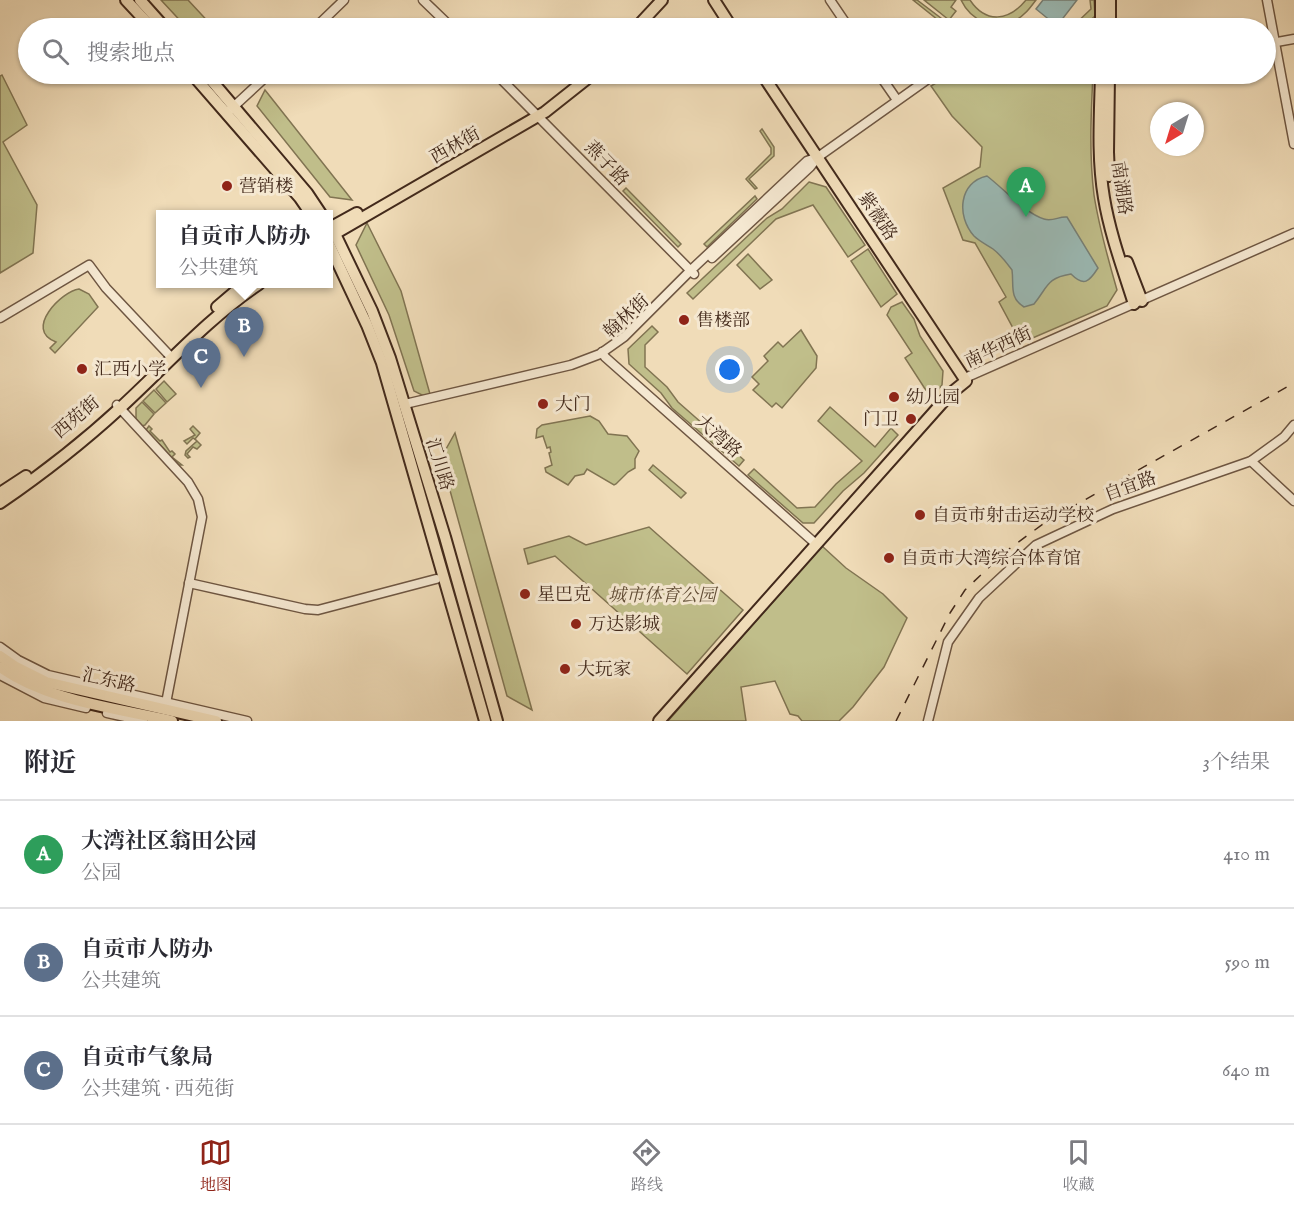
<!DOCTYPE html>
<html lang="zh">
<meta charset="utf-8">
<style>
body{margin:0;font-family:"IM FELL English","Noto Serif SC",serif;background:#f2f2f3;color:#2b2b33}
.compass{position:absolute;left:1150px;top:102px;width:54px;height:54px;border-radius:50%;background:#fff;box-shadow:0 2px 4px #0004;rotate:218deg}
.you{position:absolute;left:730px;top:370px;width:21px;height:21px;margin:-15px;border:4px solid #fff;border-radius:50%;background:#1a73e8;box-shadow:0 0 0 9px #1a73e833}
.badge{display:grid;place-items:center;width:39px;height:39px;border-radius:50%;background:#8f2418;color:#fff;font-size:20px;font-weight:700}
.pin{position:absolute;translate:-50% -50px;filter:drop-shadow(0 2px 3px #0008)}
.pin::after{content:'';position:absolute;top:32px;width:21px;height:18px;background:inherit;clip-path:polygon(0 0,100% 0,50% 100%)}
.popup{position:absolute;left:156px;top:210px;width:177px;height:78px;box-sizing:border-box;display:grid;place-content:center;border-radius:0px;background:#fff;filter:drop-shadow(0 2px 4px #0005);font-size:20px;white-space:nowrap;color:#7c7c81}
.popup b{font-size:22px;color:#2b2b33}
.popup::after{content:'';position:absolute;left:50%;top:100%;margin-left:-12px;border:12px solid transparent;border-top-color:#fff}
.list{margin:0;padding:0;list-style:none}
h2{display:flex;justify-content:space-between;align-items:center;height:78px;margin:0;padding:0 24px;font-size:26px}
h2 small{font-size:20px;font-weight:400;color:#7c7c81}
.list li{display:grid;grid-template-columns:39px 1fr auto;gap:18px;align-items:center;box-sizing:border-box;height:108px;padding:0 24px;border-top:2px solid #e1e1e2}
.list b{display:block;font-size:22px;white-space:nowrap}
.list p{margin:0;font-size:20px;white-space:nowrap;color:#7c7c81}
.list em{font-size:20px;font-style:normal;color:#7c7c81}
.icon{flex:none;width:33px;height:33px;fill:none;stroke:currentColor;stroke-width:2;stroke-linecap:round;stroke-linejoin:round}
.map{position:relative;flex:none;width:1294px;height:721px;overflow:hidden}
.search{position:absolute;background:#fff;box-shadow:0 2px 4px #0004;left:18px;right:18px;top:18px;height:66px;display:flex;align-items:center;gap:15px;box-sizing:border-box;padding:0 21px;border-radius:33px;color:#7c7c81;font-size:22px}
.sheet{height:402px;background:#fff}
nav{display:flex;justify-content:space-around;align-items:center;box-sizing:border-box;height:84px;border-top:2px solid #e1e1e2;background:#fff;font-size:16px;color:#7c7c81}
nav a{display:grid;justify-items:center;gap:3px}
nav .on{color:#8f2418}
.map>svg:first-child{display:block}
.green{fill:#c0be8a;stroke:#817452;stroke-width:1.5}
.water{fill:#9bbab5;stroke:#778077;stroke-width:1.5}
.lines{fill:none;stroke-linecap:round;stroke-linejoin:round}
.minor-casing{stroke:#6e5642;stroke-width:11}
.major-casing{stroke:#42291b;stroke-width:14}
.minor{stroke:#f5e8d1;stroke-width:8}
.major{stroke:#f0dcb8;stroke-width:10}
.rail{stroke:#42291b;stroke-width:1.5;stroke-dasharray:10 10;stroke-linecap:butt}
.poi-dot{fill:#8f2418;stroke:#f5e8d1;stroke-width:2}
.labels{text-anchor:middle;stroke-width:6;stroke-linejoin:round;paint-order:stroke}
.street-label{font-size:18px;fill:#42291b;stroke:#f5e8d1}
.poi-label{font-size:18px;fill:#42291b;stroke:#f5e8d1;text-anchor:start}
.park-label{font-size:18px;font-style:italic;fill:#624e37;stroke:#f5e8d1}
</style>
<div class="map">
<svg width="1294" height="721" viewBox="0 0 1294 721">
<rect width="100%" height="100%" fill="#f0dcb8"/>
<filter id="stains"><feTurbulence type="fractalNoise" baseFrequency=".00333" numOctaves="4"/><feColorMatrix values="0 0 0 0 .2 0 0 0 0 .09 0 0 0 0 .02 0 0 0 .5 -.17"/></filter>
<radialGradient id="worn" r=".72"><stop offset=".6" stop-color="#630" stop-opacity="0"/><stop offset="1" stop-color="#630" stop-opacity=".3"/></radialGradient>
<g class="green">
<polygon points="161,0 188,0 214,28 187,28"/>
<polygon points="913,0 917,0 954,28 948,28"/>
<polygon points="924,0 956,0 951,7 956,11 949,20"/>
<path d="M961 0H970C986 24 1009 21 1026 0H1036C1030 8 1025 15 1016 20 995 32 971 21 961 0Z"/>
<polygon points="1090,0 1094,0 1095,16 1082,28 1013,28 1032,27 1071,28 1091,9"/>
<path d="M951 74H1093C1091 114 1089 154 1094 195 1099 227 1108 259 1117 290L1107 306 1021 343 999 302 1006 297 975 243 963 240 943 188 980 167 982 147 952 116 931 86Z"/>
<polygon points="2,75 27,125 3,142 37,205 33,253 0,273 0,76"/>
<polygon points="265,90 352,200 330,197 257,106"/>
<polygon points="762,129 774,147 774,156 749,179 757,188 755,189 746,179 771,154 771,148 760,131"/>
<polygon points="809,182 826,187 865,245 848,257 813,205 776,219 693,299 687,293 767,218 782,209"/>
<polygon points="626,188 681,244 678,247 623,191"/>
<polygon points="755,196 757,199 707,247 704,244"/>
<polygon points="367,223 401,291 430,394 424,396 414,391 389,315 356,245"/>
<polygon points="868,249 897,294 881,307 851,261"/>
<polygon points="748,254 772,280 760,289 737,265"/>
<path d="M79 289 89 294 98 307 55 353 50 348 56 342C23 330 62 291 79 289Z"/>
<polygon points="902,302 914,319 920,336 943,371 942,385 937,391 929,395 905,358 912,353 887,315 891,307"/>
<polygon points="652,326 658,332 645,345 645,367 667,387 678,402 744,460 739,466 672,408 661,393 629,364 628,349"/>
<polygon points="801,330 817,356 816,368 782,408 776,403 772,407 753,390 759,384 752,377 768,361 764,356 778,342 783,347"/>
<polygon points="164,381 176,394 167,402 156,389"/>
<polygon points="154,390 166,403 155,413 143,401"/>
<polygon points="142,402 154,414 145,425 142,426 136,419 136,408"/>
<polygon points="830,407 875,447 891,428 898,435 864,473 843,491 814,523 803,523 748,475 754,469 797,508 815,507 836,484 862,461 818,421"/>
<polygon points="590,416 599,421 608,434 627,436 639,451 635,459 635,468 628,472 616,484 614,485 587,469 584,474 575,476 568,485 546,472 545,468 552,465 549,453 551,452 550,447 547,448 543,436 536,438 537,429 542,425"/>
<polygon points="149,426 152,429 150,431 160,441 162,440 170,452 172,451 175,454 172,457 182,465 179,465 146,430"/>
<polygon points="193,426 200,433 195,439 201,445 197,449 193,447 187,454 190,457 188,458 185,455 186,451 197,441 193,438 187,444 184,441 195,435 190,429"/>
<polygon points="455,433 532,710 507,696 441,458"/>
<polygon points="653,465 686,493 681,498 649,470"/>
<polygon points="649,527 743,610 687,674 555,556 528,564 524,549 569,536 586,545"/>
<polygon points="822,546 846,568 883,594 907,618 884,667 853,707 839,721 802,721 798,716 790,714 775,681 741,687 746,721 668,721"/>
</g>
<g class="water">
<polygon points="1043,0 1077,0 1057,26 1036,9"/>
<path d="M987 176C1003 188 1026 214 1044 219 1053 222 1059 216 1067 217L1098 268C1089 282 1084 287 1071 274 1046 278 1048 287 1034 304L1024 307C1009 298 1014 285 1012 270 1006 262 1001 255 993 249 987 245 979 241 974 236 956 216 959 182 987 176Z"/>
</g>
<g class="lines">
<g class="minor-casing">
<g id="minor">
<polyline points="423,0 452,28"/>
<polyline points="830,0 849,28"/>
<polyline points="1267,0 1294,144"/>
<polyline points="315,28 344,0"/>
<polyline points="1266,44 1294,39"/>
<polyline points="496,74 694,274"/>
<polyline points="879,74 897,100"/>
<polyline points="230,110 269,74"/>
<polyline points="712,258 810,167 818,157"/>
<polyline points="0,318 89,265 106,288 170,356"/>
<polyline points="602,352 605,357 816,544"/>
<polyline points="965,378 1294,233"/>
<polyline points="405,404 571,365 600,354 624,337 690,271 807,161 818,157 935,74"/>
<polyline points="117,405 188,482 198,499 202,517 166,703"/>
<polyline points="1251,461 1294,501"/>
<polyline points="189,583 305,609 318,610 436,579"/>
<polyline points="0,647 18,660 48,675 247,721"/>
<polyline points="0,675 44,698 86,708"/>
<polyline points="107,713 143,721"/>
<polyline points="928,721 948,642 979,598 1036,545 1113,509 1251,461 1284,437 1294,425"/>
</g>
</g>
<g class="major-casing">
<g id="major">
<polyline points="126,0 152,28"/>
<polyline points="140,0 165,28"/>
<polyline points="714,0 732,28"/>
<polyline points="1101,0 1101,28"/>
<polyline points="1110,0 1110,28"/>
<polyline points="636,28 662,0"/>
<polyline points="192,74 300,198 311,214"/>
<polyline points="206,74 307,193 321,214"/>
<path d="M1101 74C1100 115 1097 157 1104 198 1110 234 1123 269 1134 304"/>
<polyline points="1109,74 1108,152 1109,176"/>
<polyline points="328,224 335,234 372,311 390,358 445,537 497,721"/>
<polyline points="328,229 357,213"/>
<polyline points="331,236 545,112 593,74"/>
<polyline points="328,242 367,325 382,363 485,721"/>
<polyline points="1127,262 1142,301"/>
<polyline points="217,307 244,284"/>
<polyline points="0,493 26,476"/>
<path d="M0 503C42 474 81 444 119 409 165 367 207 319 259 284"/>
<polyline points="0,656 16,667 46,682 216,721"/>
<path d="M0 667C47 701 116 708 172 721"/>
<polyline points="659,721 950,394 966,381 762,74"/>
</g>
</g>
<use href="#minor" class="minor"/>
<use href="#major" class="major"/>
<polyline class="rail" points="896,721 950,613 965,590 1005,552 1047,521 1294,383"/>
</g>
<g class="poi-dot">
<circle cx="227" cy="186" r="6"/>
<circle cx="684" cy="320" r="6"/>
<circle cx="82" cy="369" r="6"/>
<circle cx="894" cy="397" r="6"/>
<circle cx="543" cy="404" r="6"/>
<circle cx="911" cy="419" r="6"/>
<circle cx="920" cy="515" r="6"/>
<circle cx="889" cy="558" r="6"/>
<circle cx="525" cy="594" r="6"/>
<circle cx="576" cy="624" r="6"/>
<circle cx="565" cy="669" r="6"/>
</g>
<g class="labels">
<g class="street-label">
<text transform="translate(455 145) rotate(-30)" y="6">西林街</text>
<text transform="translate(607 163) rotate(46)" y="6">燕子路</text>
<text transform="translate(1122 188) rotate(82)" y="6">南湖路</text>
<text transform="translate(878 216) rotate(56)" y="6">紫薇路</text>
<text transform="translate(626 316) rotate(-43)" y="6">翰林街</text>
<text transform="translate(998 347) rotate(-25)" y="6">南华西街</text>
<text transform="translate(76 417) rotate(-40)" y="6">西苑街</text>
<text transform="translate(719 436) rotate(42)" y="6">大湾路</text>
<text transform="translate(440 464) rotate(73)" y="6">汇川路</text>
<text transform="translate(1130 486) rotate(-20)" y="6">自宜路</text>
<text transform="translate(109 680) rotate(13)" y="6">汇东路</text>
</g>
<g class="poi-label">
<text x="239" y="192">营销楼</text>
<text x="696" y="326">售楼部</text>
<text x="94" y="375">汇西小学</text>
<text x="906" y="403">幼儿园</text>
<text x="555" y="410">大门</text>
<text x="899" y="425" text-anchor="end">门卫</text>
<text x="932" y="521">自贡市射击运动学校</text>
<text x="901" y="564">自贡市大湾综合体育馆</text>
<text x="537" y="600">星巴克</text>
<text x="588" y="630">万达影城</text>
<text x="577" y="675">大玩家</text>
</g>
<g class="park-label">
<text x="662" y="601">城市体育公园</text>
</g>
</g>
<rect width="100%" height="100%" filter="url(#stains)"/>
<rect width="100%" height="100%" fill="url(#worn)"/>
</svg>
<svg class="compass" viewBox="-18 -18 36 36"><path d="M0-13l5 13h-10z" fill="#e53935"/><path d="M0 13l5-13h-10z" fill="#7c7c81"/></svg>
<div class="you"></div>
<div class="pin badge" style="left:1026px;top:217px;background:#2e9e5b">A</div>
<div class="pin badge" style="left:244px;top:357px;background:#5c6f8a">B</div>
<div class="popup"><b>自贡市人防办</b>公共建筑</div>
<div class="pin badge" style="left:201px;top:388px;background:#5c6f8a">C</div>
<div class="search"><svg class="icon" aria-label="search" viewBox="0 0 24 24"><circle cx="10" cy="10" r="6"/><path d="M15 15l6 6"/></svg>搜索地点</div>
</div>
<section class="sheet">
<h2>附近<small>3个结果</small></h2>
<ul class="list">
<li><span class="badge" style="background:#2e9e5b">A</span><div><b>大湾社区翁田公园</b><p>公园</p></div><em>410 m</em></li>
<li><span class="badge" style="background:#5c6f8a">B</span><div><b>自贡市人防办</b><p>公共建筑</p></div><em>590 m</em></li>
<li><span class="badge" style="background:#5c6f8a">C</span><div><b>自贡市气象局</b><p>公共建筑 · 西苑街</p></div><em>640 m</em></li>
</ul>
</section>
<nav>
<a class="on"><svg class="icon" aria-label="map" viewBox="0 0 24 24"><path d="M3 6l6-2 6 2 6-2v14l-6 2-6-2-6 2zM9 4v14M15 6v14"/></svg>地图</a>
<a><svg class="icon" aria-label="directions" viewBox="0 0 24 24"><path d="M12 3l9 9-9 9-9-9zM9 14v-3h6M13 9l2 2-2 2"/></svg>路线</a>
<a><svg class="icon" aria-label="saved" viewBox="0 0 24 24"><path d="M7 4h10v16l-5-4-5 4z"/></svg>收藏</a>
</nav>
